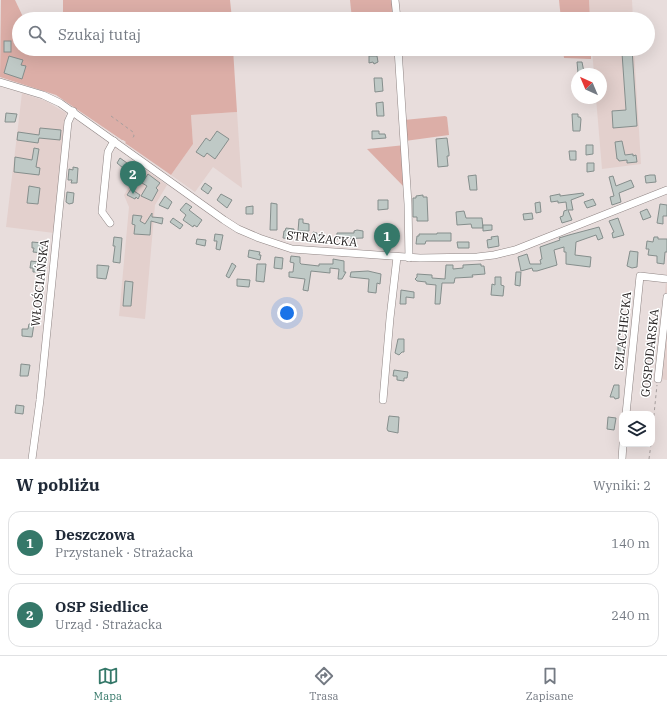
<!DOCTYPE html>
<html lang="pl">
<meta charset="utf-8">
<style>
body{margin:0;font-family:"IBM Plex Serif",serif;background:#f6f6f7;color:#1f2937}
.controls{position:absolute;right:12px;bottom:12px;display:grid;overflow:hidden;border-radius:8px;box-shadow:0 4px 16px #0002}
.controls button{width:36px;height:36px;display:grid;place-items:center;padding:0;border:0;border-bottom:1px solid #e0e1e3;background:#fff;color:#1f2937;font:20px sans-serif}
.compass{position:absolute;left:571px;top:68px;width:36px;height:36px;border-radius:50%;background:#fff;box-shadow:0 4px 16px #0002;rotate:316deg}
.you{position:absolute;left:287px;top:313px;width:14px;height:14px;margin:-10px;border:3px solid #fff;border-radius:50%;background:#1a73e8;box-shadow:0 0 0 6px #1a73e833}
.badge{display:grid;place-items:center;width:26px;height:26px;border-radius:50%;background:#357869;color:#fff;font-size:13px;font-weight:700}
.pin{position:absolute;translate:-50% -33px;filter:drop-shadow(0 1px 2px #0008)}
.pin::after{content:'';position:absolute;top:21px;width:14px;height:12px;background:inherit;clip-path:polygon(0 0,100% 0,50% 100%)}
.list{margin:0;padding:0;list-style:none}
h2{display:flex;justify-content:space-between;align-items:center;height:52px;margin:0;padding:0 16px;font-size:17px}
h2 small{font-size:13px;font-weight:400;color:#747a83}
.list li{display:grid;grid-template-columns:26px 1fr auto;gap:12px;align-items:center;box-sizing:border-box;height:64px;margin:0 8px 8px;padding:0 8px;border:1px solid #e0e1e3;border-radius:12px}
.list b{display:block;font-size:15px;white-space:nowrap}
.list p{margin:0;font-size:13px;white-space:nowrap;color:#747a83}
.list em{font-size:13px;font-style:normal;color:#747a83}
.icon{flex:none;width:22px;height:22px;fill:none;stroke:currentColor;stroke-width:2;stroke-linecap:round;stroke-linejoin:round}
.map{position:relative;flex:none;width:667px;height:459px;overflow:hidden}
.search{position:absolute;background:#fff;box-shadow:0 4px 16px #0002;left:12px;right:12px;top:12px;height:44px;display:flex;align-items:center;gap:10px;box-sizing:border-box;padding:0 14px;border-radius:22px;color:#747a83;font-size:15px}
.sheet{height:196px;background:#fff}
nav{display:flex;justify-content:space-around;align-items:center;box-sizing:border-box;height:56px;border-top:1px solid #e0e1e3;background:#fff;font-size:11px;color:#747a83}
nav a{display:grid;justify-items:center;gap:2px}
nav .on{color:#357869}
.map>svg:first-child{display:block}
.built{fill:#e3d0cd}
.green{fill:#dcaea7}
.building{fill:#bfc9c6;stroke:#858e8c}
.lines{fill:none;stroke-linecap:round;stroke-linejoin:round}
.minor-casing{stroke:#8f8584;stroke-width:8}
.path{stroke:#a69e9d;stroke-width:1;stroke-dasharray:3 3;stroke-linecap:butt}
.minor{stroke:#fff;stroke-width:7}
.labels{text-anchor:middle;stroke-width:3;stroke-linejoin:round;paint-order:stroke}
.street-label{font-size:12px;fill:#252121;stroke:#fff}
</style>
<div class="map">
<svg width="667" height="459" viewBox="0 0 667 459">
<rect width="100%" height="100%" fill="#e8dddc"/>
<g class="built">
<polygon points="589,0 632,0 633,19 590,19"/>
<polygon points="592,49 634,49 641,164 602,169 596,98 601,98 601,74 594,74"/>
<polygon points="22,93 46,101 66,113 54,233 6,227"/>
<polygon points="237,112 242,188 213,167 195,192 171,175 193,144 191,115"/>
<polygon points="141,167 167,185 155,205 145,319 119,316 129,207 124,195"/>
<polygon points="667,268 667,380 658,379"/>
</g>
<g class="green">
<polygon points="1,0 15,0 24,19 19,19 19,49 233,49 237,112 191,115 193,144 171,175 125,143 126,142 123,140 122,140 56,95 0,77"/>
<polygon points="63,0 230,0 232,19 63,19"/>
<polygon points="350,0 396,0 397,18 352,19"/>
<polygon points="559,0 589,0 590,19 561,19"/>
<polygon points="563,49 591,49 591,59 564,58"/>
<polygon points="445,116 447,117 449,135 405,141 404,120"/>
<polygon points="405,145 407,190 367,149"/>
</g>
<g class="building">
<rect x="4" y="41" width="7" height="11"/>
<polygon points="627,49 632,49 637,126 613,128 612,111 626,110 622,53 627,52"/>
<polygon points="9,56 23,60 21,65 26,66 22,79 4,73"/>
<polygon points="369,56 377,56 378,62 374,64 373,62 369,63"/>
<polygon points="577,62 582,62 584,72 578,73"/>
<polygon points="374,78 382,78 383,91 375,92"/>
<polygon points="383,102 384,116 377,116 376,103"/>
<polygon points="6,113 17,114 15,122 5,122"/>
<polygon points="572,114 578,114 578,117 580,117 581,119 580,131 573,131"/>
<polygon points="40,128 61,130 60,140 39,138 38,143 17,140 18,132 39,135"/>
<polygon points="217,131 229,139 215,159 207,153 204,157 196,152 206,138 210,141"/>
<polygon points="372,131 379,131 379,134 385,134 386,138 372,139"/>
<polygon points="447,138 449,153 449,156 447,156 448,166 438,167 436,139"/>
<polygon points="622,141 625,155 633,154 633,156 636,155 637,162 627,163 627,160 619,161 618,159 617,159 615,142"/>
<polygon points="586,145 593,145 593,154 586,155"/>
<polygon points="34,148 39,149 36,167 40,168 39,175 14,172 15,157 32,160"/>
<polygon points="569,151 576,151 576,160 570,160"/>
<polygon points="120,158 127,163 123,168 117,163"/>
<polygon points="587,163 594,163 594,171 587,172"/>
<polygon points="73,167 78,168 77,183 71,183 72,180 68,180 69,169 73,170"/>
<polygon points="148,174 160,183 156,188 158,190 152,201 141,196 147,186 142,183"/>
<polygon points="476,175 477,190 470,190 468,176"/>
<polygon points="650,175 655,175 656,182 646,183 645,176"/>
<polygon points="613,176 616,186 631,180 634,187 619,193 621,202 612,205 610,197 614,196 609,177"/>
<polygon points="205,183 212,188 208,194 201,189"/>
<polygon points="29,186 40,188 38,204 27,203"/>
<polygon points="131,189 140,195 138,199 136,197 135,199 127,195"/>
<polygon points="67,192 74,193 73,203 69,204 66,202"/>
<polygon points="583,193 584,195 571,200 573,210 568,210 572,220 562,223 560,217 563,216 564,211 567,210 566,202 558,203 558,201 551,202 550,196 560,194 560,196"/>
<polygon points="221,194 232,200 227,208 217,200"/>
<polygon points="423,195 423,197 427,197 428,221 417,221 417,217 413,217 413,198 416,198 416,196"/>
<polygon points="165,196 172,202 168,209 159,205"/>
<polygon points="593,199 596,205 587,208 584,202"/>
<polygon points="378,200 388,200 388,209 378,210"/>
<polygon points="540,202 541,212 536,213 535,203"/>
<polygon points="186,203 192,207 189,210 202,220 197,227 194,225 193,227 183,220 186,215 180,210"/>
<polygon points="271,203 277,204 277,230 270,230"/>
<polygon points="660,204 667,205 667,216 663,216 663,224 657,223"/>
<polygon points="253,206 253,214 246,214 246,207"/>
<polygon points="647,209 651,217 643,220 640,212"/>
<polygon points="464,211 466,218 482,218 483,228 472,228 471,224 457,225 456,212"/>
<polygon points="152,213 152,217 163,218 162,224 151,221 150,235 134,234 135,225 132,224 133,215 142,216 140,221 145,224"/>
<polygon points="532,213 533,219 524,220 523,214"/>
<polygon points="173,218 183,225 180,229 170,222"/>
<polygon points="618,218 624,235 613,238 612,233 614,232 609,221"/>
<polygon points="299,219 303,219 303,223 309,224 309,231 298,231"/>
<polygon points="483,225 492,225 492,230 483,231"/>
<polygon points="599,227 603,238 598,240 596,235 576,242 575,255 591,257 590,267 566,264 566,252 564,252 564,247 554,250 557,265 537,271 533,271 532,268 521,271 518,257 527,254 530,264 541,264 540,260 542,259 540,247 560,240 559,238 569,235"/>
<polygon points="286,228 294,229 293,239 283,238 284,231 285,231"/>
<polygon points="357,230 363,231 363,238 337,239 337,233 354,233 354,231"/>
<polygon points="313,232 317,233 317,234 320,235 319,242 312,241"/>
<polygon points="437,233 451,233 451,241 426,241 425,244 416,244 417,236 419,236 419,234 437,234"/>
<polygon points="215,234 223,235 220,250 216,249 217,241 214,241"/>
<polygon points="498,236 499,246 488,248 487,240 492,239 491,237"/>
<polygon points="114,237 122,238 120,263 113,262 115,246 113,246"/>
<polygon points="654,237 658,237 658,239 667,239 667,252 665,252 664,264 657,263 657,256 648,255 649,249 646,249 647,241 653,242"/>
<polygon points="197,239 206,240 205,246 196,244"/>
<polygon points="32,242 43,243 42,253 33,252 34,248 32,248"/>
<polygon points="457,242 469,242 469,248 458,248"/>
<polygon points="249,250 260,252 259,255 261,255 260,260 248,257"/>
<polygon points="630,251 638,252 637,267 632,268 627,266"/>
<polygon points="291,256 300,257 300,263 301,264 319,266 319,264 333,264 333,259 344,261 344,272 346,272 342,279 338,279 339,269 330,268 330,273 311,271 308,291 303,290 305,279 289,277 289,272 293,272 294,263 290,262"/>
<polygon points="275,257 283,258 282,269 274,268"/>
<polygon points="31,261 46,263 45,268 41,268 41,272 33,272 33,268 30,268"/>
<polygon points="232,263 236,266 229,278 226,276"/>
<polygon points="257,264 266,264 264,282 256,281"/>
<polygon points="481,264 481,266 484,266 485,274 472,275 473,277 455,278 454,283 442,283 440,304 435,304 436,285 426,284 426,282 417,281 415,279 417,277 417,274 432,275 432,278 445,279 446,265 453,265 453,269 463,268 463,265"/>
<polygon points="97,265 109,266 106,279 97,278"/>
<polygon points="368,271 381,274 380,284 377,283 376,293 368,292 369,279 350,277 351,272"/>
<polygon points="516,272 521,272 520,286 515,285"/>
<polygon points="495,277 501,277 501,285 504,286 503,296 491,295 492,284 495,285"/>
<polygon points="237,279 250,280 249,287 237,286"/>
<polygon points="125,281 133,282 131,306 123,306"/>
<polygon points="401,290 414,292 414,298 406,297 406,304 400,304"/>
<polygon points="29,324 34,324 32,337 22,336 22,329 28,329"/>
<polygon points="398,339 404,339 404,352 402,352 399,355 395,353"/>
<polygon points="618,344 624,345 623,356 618,355"/>
<polygon points="21,364 30,365 28,376 20,376"/>
<polygon points="394,370 408,372 407,378 404,378 404,381 397,380 397,376 393,376"/>
<polygon points="614,385 619,385 619,398 615,399 614,397 610,397"/>
<polygon points="16,405 24,406 23,414 15,413"/>
<polygon points="389,416 399,417 398,433 388,431 387,429"/>
<polygon points="608,417 616,418 614,430 607,429"/>
</g>
<g class="lines">
<g class="minor-casing">
<g id="minor">
<polyline points="395,0 397,19"/>
<polyline points="398,49 408,204 409,258"/>
<polyline points="0,82 43,95 60,103 224,220 238,229 259,238 292,249 420,258 477,257 494,255 515,250 667,190"/>
<polyline points="110,223 102,212 108,152 114,141"/>
<polyline points="658,379 667,297"/>
<polyline points="383,400 390,318 397,257"/>
<polyline points="626,414 640,276 667,279"/>
<polyline points="32,459 40,400 68,122 73,111"/>
<polyline points="622,459 623,444"/>
</g>
</g>
<g class="path">
<polyline points="111,116 133,132 134,136 132,139"/>
<polyline points="652,434 657,385"/>
<polyline points="649,459 651,444"/>
</g>
<use href="#minor" class="minor"/>
</g>
<g class="labels">
<g class="street-label">
<text transform="translate(322 239) rotate(6)" y="4">STRAŻACKA</text>
<text transform="translate(40 283) rotate(-84)" y="4">WŁOŚCIAŃSKA</text>
<text transform="translate(623 331) rotate(-84)" y="4">SZLACHECKA</text>
<text transform="translate(650 353) rotate(-84)" y="4">GOSPODARSKA</text>
</g>
</g>
</svg>
<div class="controls">
<button><svg class="icon" aria-label="layers" viewBox="0 0 24 24"><path d="M12 4l9 5-9 5-9-5zM3 14l9 5 9-5"/></svg></button>
</div>
<svg class="compass" viewBox="-18 -18 36 36"><path d="M0-13l5 13h-10z" fill="#e53935"/><path d="M0 13l5-13h-10z" fill="#747a83"/></svg>
<div class="you"></div>
<div class="pin badge" style="left:387px;top:256px">1</div>
<div class="pin badge" style="left:133px;top:194px">2</div>
<div class="search"><svg class="icon" aria-label="search" viewBox="0 0 24 24"><circle cx="10" cy="10" r="6"/><path d="M15 15l6 6"/></svg>Szukaj tutaj</div>
</div>
<section class="sheet">
<h2>W pobliżu<small>Wyniki: 2</small></h2>
<ul class="list">
<li><span class="badge">1</span><div><b>Deszczowa</b><p>Przystanek · Strażacka</p></div><em>140 m</em></li>
<li><span class="badge">2</span><div><b>OSP Siedlice</b><p>Urząd · Strażacka</p></div><em>240 m</em></li>
</ul>
</section>
<nav>
<a class="on"><svg class="icon" aria-label="map" viewBox="0 0 24 24"><path d="M3 6l6-2 6 2 6-2v14l-6 2-6-2-6 2zM9 4v14M15 6v14"/></svg>Mapa</a>
<a><svg class="icon" aria-label="directions" viewBox="0 0 24 24"><path d="M12 3l9 9-9 9-9-9zM9 14v-3h6M13 9l2 2-2 2"/></svg>Trasa</a>
<a><svg class="icon" aria-label="saved" viewBox="0 0 24 24"><path d="M7 4h10v16l-5-4-5 4z"/></svg>Zapisane</a>
</nav>
